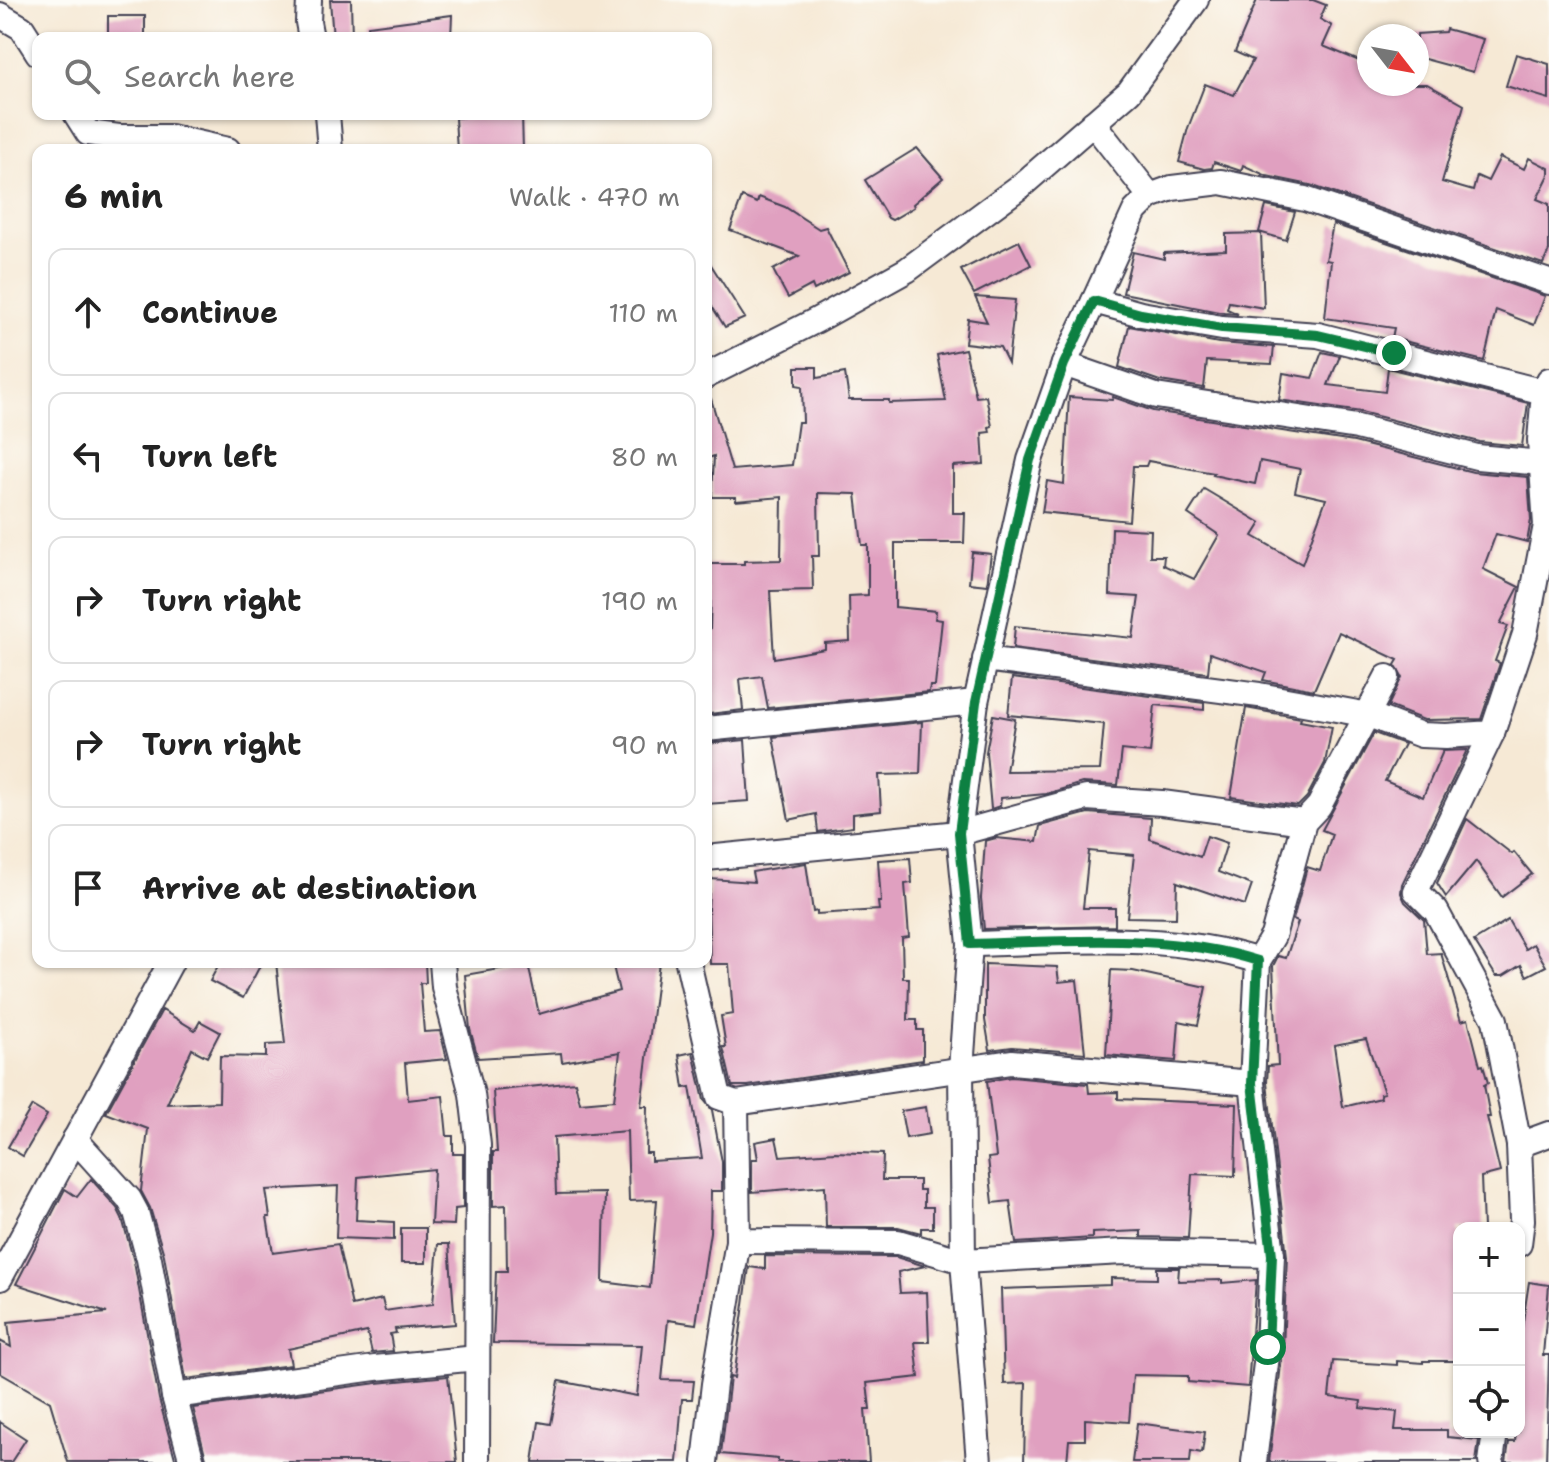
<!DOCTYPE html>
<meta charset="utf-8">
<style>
body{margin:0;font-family:"Shantell Sans",sans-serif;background:#f2f2f2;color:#222}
.controls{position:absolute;right:24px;bottom:24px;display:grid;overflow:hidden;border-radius:16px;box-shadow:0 2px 6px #0004}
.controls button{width:72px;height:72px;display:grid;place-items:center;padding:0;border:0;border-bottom:2px solid #e0e0e0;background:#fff;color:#222;font:40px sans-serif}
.compass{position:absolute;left:1357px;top:24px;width:72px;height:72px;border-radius:50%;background:#fff;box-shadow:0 2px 6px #0004;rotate:121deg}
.stop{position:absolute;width:24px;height:24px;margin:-18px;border:6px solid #0b8043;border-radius:50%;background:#fff}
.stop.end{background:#0b8043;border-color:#fff;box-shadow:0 2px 8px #0008}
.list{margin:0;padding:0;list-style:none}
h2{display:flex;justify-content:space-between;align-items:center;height:104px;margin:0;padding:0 32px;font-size:34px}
h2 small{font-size:26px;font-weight:400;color:#767676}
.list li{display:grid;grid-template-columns:52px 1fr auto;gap:24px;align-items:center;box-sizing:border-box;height:128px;margin:0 16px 16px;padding:0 16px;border:2px solid #e0e0e0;border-radius:16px}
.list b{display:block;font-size:30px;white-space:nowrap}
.list em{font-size:26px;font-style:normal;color:#767676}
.icon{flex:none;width:44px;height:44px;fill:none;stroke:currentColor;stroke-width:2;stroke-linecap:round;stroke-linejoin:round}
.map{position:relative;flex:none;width:1549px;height:1462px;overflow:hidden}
.search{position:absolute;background:#fff;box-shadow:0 2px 6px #0004;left:32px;top:32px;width:680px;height:88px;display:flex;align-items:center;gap:20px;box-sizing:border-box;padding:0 28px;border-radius:16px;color:#767676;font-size:30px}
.panel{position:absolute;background:#fff;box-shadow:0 2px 6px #0004;left:32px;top:144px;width:680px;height:824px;border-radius:16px}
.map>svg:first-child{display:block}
.building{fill:#e0a0c0;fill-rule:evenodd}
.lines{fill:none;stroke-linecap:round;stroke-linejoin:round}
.minor-casing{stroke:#424052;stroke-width:28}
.minor{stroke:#fff;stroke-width:24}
.route{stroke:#0b8043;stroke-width:10}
</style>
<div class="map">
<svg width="1549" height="1462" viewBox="0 0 1549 1462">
<rect width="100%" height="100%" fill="#fdfcf7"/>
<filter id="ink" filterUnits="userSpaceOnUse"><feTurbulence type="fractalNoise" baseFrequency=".0125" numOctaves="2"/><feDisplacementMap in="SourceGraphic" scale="16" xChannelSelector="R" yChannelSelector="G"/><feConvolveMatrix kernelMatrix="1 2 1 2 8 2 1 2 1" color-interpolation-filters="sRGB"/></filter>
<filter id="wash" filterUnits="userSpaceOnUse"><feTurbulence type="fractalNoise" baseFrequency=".006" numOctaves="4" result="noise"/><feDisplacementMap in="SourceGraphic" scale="32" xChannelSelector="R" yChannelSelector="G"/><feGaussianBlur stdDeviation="1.8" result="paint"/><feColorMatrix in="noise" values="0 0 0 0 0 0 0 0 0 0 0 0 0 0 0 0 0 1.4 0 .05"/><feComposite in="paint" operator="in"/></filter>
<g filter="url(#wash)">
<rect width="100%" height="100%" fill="#f6e9d5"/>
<g id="blocks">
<g class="building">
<polygon points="330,0 351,0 352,38 333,38"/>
<polygon points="1257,0 1313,0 1326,5 1320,19 1332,26 1323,46 1369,65 1369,84 1427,84 1464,105 1442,182 1473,191 1477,176 1488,181 1500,157 1524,169 1529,158 1549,168 1549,175 1537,199 1549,204 1549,251 1543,264 1310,185 1267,176 1243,165 1241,171 1214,162 1212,168 1204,169 1179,162 1188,128 1205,84 1234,95 1253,60 1235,52"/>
<polygon points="452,15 451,38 369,38 368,26"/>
<rect x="108" y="16" width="37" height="22"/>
<polygon points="1446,29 1483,39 1473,72 1417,57 1417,34 1445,32"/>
<polygon points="1516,54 1549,64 1549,99 1506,86"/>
<polygon points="473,114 522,114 523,150 457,150 455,118 473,116"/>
<polygon points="917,148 943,178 913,204 914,207 892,220 888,218 865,180"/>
<polygon points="742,197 757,203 759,197 785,207 819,229 826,227 849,272 814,290 812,285 788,298 773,270 799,256 730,230"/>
<polygon points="1266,206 1295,212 1286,240 1259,232"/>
<polygon points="1333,224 1545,296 1534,325 1496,310 1484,361 1392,338 1394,328 1325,318 1331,261 1326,260"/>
<polygon points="1261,233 1264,308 1229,302 1227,309 1238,314 1224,313 1123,293 1133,252 1164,259 1164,253 1226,250 1226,234"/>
<polygon points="1019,241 1031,265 974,294 961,270"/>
<polygon points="706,257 745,318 725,327 706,297"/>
<polygon points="975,297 1015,300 1008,363 1000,347 965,343 968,319 987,322"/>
<polygon points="1129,326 1219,343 1274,347 1272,364 1207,361 1204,388 1160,381 1119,367"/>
<path d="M965 349 976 397 986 396 992 426 989 427 990 432 982 433 984 464 953 466V513H965L964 543H895V607L936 611 935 619 942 620 935 686H930L929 692 768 708 762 676 740 679 743 710 709 714 706 629H710L711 590H707V564H744V561L781 560 782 497 736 501V497H712L714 456 706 459V400L711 399 732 470 792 465 798 422H803L802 386 796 385V367H817V378L845 373 849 400H889V403L946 401 937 355ZM818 493 856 494 862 545H868V595L849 596 850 641 825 643V649L774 658 770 591 813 590 812 556H819Z"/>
<polygon points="1322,352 1340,356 1328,385 1385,392 1388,368 1528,403 1522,446 1480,442 1361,412 1279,400 1283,373 1312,378"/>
<polygon points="1069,397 1112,400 1113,397 1153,411 1354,442 1473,472 1528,477 1531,520 1527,542 1496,534 1483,569 1519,587 1500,624 1508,626 1495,661 1500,663 1481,719 1424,720 1388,706 1402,677 1395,665 1398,660 1339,632 1314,690 1263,680 1266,672 1210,653 1208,673 1013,648 1015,626 1133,638 1139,597 1110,595 1112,528 1151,530 1150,556 1164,556 1163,565 1194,579 1219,535 1188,514 1204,489 1261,523 1253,536 1302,564 1326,499 1295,492 1300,469 1260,461 1255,484 1213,475 1214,473 1148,461 1146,466 1133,466 1129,521 1042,512 1047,481 1064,484"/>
<polygon points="972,552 991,554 987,585 969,583"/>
<polygon points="1012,678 1204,703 1204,710 1155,705 1150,753 1122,750 1118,785 1082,783 1046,794 1001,798 1000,806 991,809 986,752 993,715 1015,719 1006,771 1100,770 1104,724 1008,715"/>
<polygon points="1246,708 1301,718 1300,721 1332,727 1325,763 1307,797 1298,806 1231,797"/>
<polygon points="922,722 920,774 879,775 881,811 853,814 853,827 818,832 816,814 789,820 773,737"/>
<path d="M1374 733 1404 744 1385 781 1423 797 1443 751 1467 750 1402 884 1401 893 1405 902 1424 920 1427 954 1441 953 1461 1021 1468 1019 1480 1066 1483 1065 1488 1083 1484 1085 1490 1117H1487L1500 1172 1481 1177 1483 1228H1458V1361H1423V1363L1397 1361V1365L1333 1361 1329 1397 1361 1401 1360 1408 1397 1412 1395 1430H1447V1437L1479 1440 1476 1462H1269L1283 1349 1287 1256 1267 1082 1268 1066 1278 1065 1273 966 1278 956 1286 958 1298 922 1293 920 1307 867 1320 871 1332 834 1322 830ZM1366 1039 1384 1093 1380 1094 1381 1098 1343 1107 1334 1045Z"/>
<polygon points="745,740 749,801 706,804 706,744"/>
<polygon points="1088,813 1151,818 1150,839 1200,857 1207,836 1227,843 1218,872 1252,885 1245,905 1177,882 1176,918 1127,917 1134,855 1089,851 1083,908 1115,908 1115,926 984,929 981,898 985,841 996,838 1037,842 1040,826"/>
<polygon points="1467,819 1512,854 1514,852 1532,874 1502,897 1476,861 1446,897 1437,883"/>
<polygon points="910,858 912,883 905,884 909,937 902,938 903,978 909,978 908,1020 917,1020 917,1030 923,1030 923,1060 748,1086 732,1086 723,1047 726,1047 721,1016 733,1014 729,964 710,964 708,908 710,879 754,882 752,872 806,863 813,912 817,911 817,914 879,910 878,902 881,902 878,860"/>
<polygon points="1508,920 1525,949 1533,944 1546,966 1527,976 1521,965 1503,976 1496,976 1474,941"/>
<polygon points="220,962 262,962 243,998 210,981"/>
<polygon points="276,962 425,962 426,983 420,983 424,1032 440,1031 447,1059 405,1063 408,1100 443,1096 447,1136 453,1136 453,1154 463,1154 463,1208 455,1209 454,1225 431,1224 434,1169 358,1177 356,1220 394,1222 394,1240 336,1238 338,1186 266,1190 270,1217 267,1217 273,1253 338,1244 352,1306 382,1299 385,1311 433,1304 438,1244 449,1244 455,1324 395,1329 396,1333 390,1334 393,1351 372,1353 367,1332 288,1349 291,1365 186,1379 164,1255 150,1208 141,1191 148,1129 106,1113 162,1010 195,1030 200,1021 220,1032 207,1057 192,1049 167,1104 219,1102 220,1056 266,1057 266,1045 285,1044"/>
<path d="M612 962H659L641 1106H647L646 1153H651V1161L702 1158 690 1087 684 1088 679 1055 693 1052 704 1100 712 1110 722 1162V1191H711L710 1232 696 1324 668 1320 662 1380 694 1381 692 1399H682L677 1462H533L539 1422 551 1424 559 1381 637 1396 642 1345 493 1343 496 1271H507L506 1205 493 1206V1152H497L493 1091 575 1082 580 1103 614 1100 620 1052 562 1062 561 1053 478 1058 470 1029 465 975 528 964 539 1014 619 991ZM627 1131 629 1201 657 1200 650 1288 603 1282 605 1193 556 1194 554 1137Z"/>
<polygon points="985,964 1057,967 1059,982 1077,980 1085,1053 1012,1047 990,1050 985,1020"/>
<polygon points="1111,970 1133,971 1206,987 1198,1025 1179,1021 1176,1061 1106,1055"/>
<polygon points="1011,1077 1088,1084 1089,1093 1118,1092 1118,1099 1237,1104 1235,1176 1192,1174 1188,1238 1141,1237 1141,1231 1092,1233 1092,1238 1078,1239 1016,1243 1010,1201 993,1203 988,1158 996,1157 987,1081"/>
<polygon points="32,1106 47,1115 23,1156 8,1147"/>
<polygon points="926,1107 930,1134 906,1138 901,1111"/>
<polygon points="776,1138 780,1156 835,1152 883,1154 882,1180 919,1180 919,1190 924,1190 924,1207 933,1207 933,1228 921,1228 921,1233 898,1227 826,1227 825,1186 752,1192 752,1159 758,1159 755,1142"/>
<polygon points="91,1179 117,1208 122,1218 134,1262 159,1399 176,1462 68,1462 50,1402 0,1373 0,1341 11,1347 8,1322 107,1313 16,1284 65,1189 77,1197"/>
<rect x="401" y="1228" width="25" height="35"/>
<polygon points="765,1256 896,1257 925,1266 898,1272 900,1293 927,1292 929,1342 915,1342 919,1377 867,1383 870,1409 865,1409 869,1462 778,1462 778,1459 721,1454 729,1386 730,1377 734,1378 749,1267 765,1269"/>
<polygon points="1157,1268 1179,1268 1178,1281 1222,1280 1222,1283 1256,1280 1248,1387 1188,1382 1188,1376 1133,1375 1129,1422 1085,1419 1085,1440 1069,1440 1067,1462 1024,1462 1026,1383 1004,1384 1001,1289 1111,1285 1111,1278 1157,1279"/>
<polygon points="1529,1282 1549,1285 1543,1355 1549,1355 1546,1462 1506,1462 1509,1442 1515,1442 1516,1432 1519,1432 1521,1334"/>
<polygon points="448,1376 457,1462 207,1462 193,1408 377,1383"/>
<polygon points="0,1422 26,1439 11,1462 0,1462"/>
<polygon points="1137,1423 1205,1432 1202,1453 1191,1451 1190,1462 1132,1462"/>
</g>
</g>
</g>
<g filter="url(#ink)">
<use href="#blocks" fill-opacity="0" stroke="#424052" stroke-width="2"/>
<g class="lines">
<g class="minor-casing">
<g id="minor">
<polyline points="309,0 308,22 311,38"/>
<polyline points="0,15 22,28 38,53"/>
<polyline points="76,114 88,133 119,137 170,137 228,150"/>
<polyline points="327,114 330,150"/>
<polyline points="1093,123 1150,196"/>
<polyline points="1094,301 1135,211 1150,196 1172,188 1221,182 1305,199 1549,282"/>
<polyline points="1064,364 1156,396 1357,427 1477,457 1542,463"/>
<polyline points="706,376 817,320 907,270 1022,185 1129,92 1196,0"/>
<polyline points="985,659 1259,695 1369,715 1421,735 1446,736 1492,733 1525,634 1546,525 1540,440 1544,392 1549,380"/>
<polyline points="706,729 976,702"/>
<polyline points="1492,733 1416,891 1436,911 1495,1020 1519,1145 1522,1220 1519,1244"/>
<polyline points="706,858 959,833 1086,798 1162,803 1304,822"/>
<path d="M970 944C1062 942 1169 931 1258 961"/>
<polyline points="442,962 444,987 472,1094 478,1145 477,1462"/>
<polyline points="688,962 719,1097 736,1103 1011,1062 1252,1083"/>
<polyline points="736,1103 738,1241 898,1242 963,1261 1123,1252 1272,1255"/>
<polyline points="75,1139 129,1199 136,1212 149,1259 174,1396 192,1462"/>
<polyline points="1519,1145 1549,1134"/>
<polyline points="0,1278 171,962"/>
<polyline points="174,1396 375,1368 477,1358"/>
<polyline points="705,1462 714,1384 738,1241"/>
<polyline points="979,1462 963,1261 961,1069 970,944 959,833 976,702 1030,460 1064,364 1094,301 1141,314 1222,328 1318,335 1544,392"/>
<polyline points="1254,1462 1268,1347 1272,1255 1252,1083 1258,961 1273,936 1304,822 1319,806 1387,677"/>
<polyline points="1491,1462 1495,1432"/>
</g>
</g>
<use href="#minor" class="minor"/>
</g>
</g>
<g class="lines" filter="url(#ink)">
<path class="route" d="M1268 1347 1272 1255 1252 1083 1258 961C1169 932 1062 942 970 944L959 833 976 702 1030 460 1064 364 1094 301 1141 314 1222 328 1318 335 1394 353"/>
</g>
</svg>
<div class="controls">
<button>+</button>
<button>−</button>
<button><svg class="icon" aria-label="locate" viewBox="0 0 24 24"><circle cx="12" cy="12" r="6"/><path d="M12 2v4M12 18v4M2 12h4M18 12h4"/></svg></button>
</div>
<svg class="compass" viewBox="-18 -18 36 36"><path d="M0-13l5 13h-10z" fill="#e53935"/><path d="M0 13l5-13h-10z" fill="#767676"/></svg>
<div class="stop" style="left:1268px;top:1347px"></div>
<div class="stop end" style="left:1394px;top:353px"></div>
<div class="search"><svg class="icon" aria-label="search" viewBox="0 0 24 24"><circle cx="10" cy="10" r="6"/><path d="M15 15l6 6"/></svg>Search here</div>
<section class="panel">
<h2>6 min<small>Walk · 470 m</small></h2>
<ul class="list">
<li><svg class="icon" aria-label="ahead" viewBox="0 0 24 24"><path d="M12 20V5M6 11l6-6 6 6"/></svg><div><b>Continue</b></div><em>110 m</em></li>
<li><svg class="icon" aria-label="left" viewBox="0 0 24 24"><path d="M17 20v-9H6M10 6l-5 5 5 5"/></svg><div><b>Turn left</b></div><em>80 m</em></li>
<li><svg class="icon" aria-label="right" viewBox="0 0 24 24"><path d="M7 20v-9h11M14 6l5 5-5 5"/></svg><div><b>Turn right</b></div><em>190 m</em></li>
<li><svg class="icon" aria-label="right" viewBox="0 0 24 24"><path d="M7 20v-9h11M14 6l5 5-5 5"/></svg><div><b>Turn right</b></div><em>90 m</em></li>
<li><svg class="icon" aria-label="arrive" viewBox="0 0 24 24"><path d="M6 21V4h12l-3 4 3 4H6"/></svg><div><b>Arrive at destination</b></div></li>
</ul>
</section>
</div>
